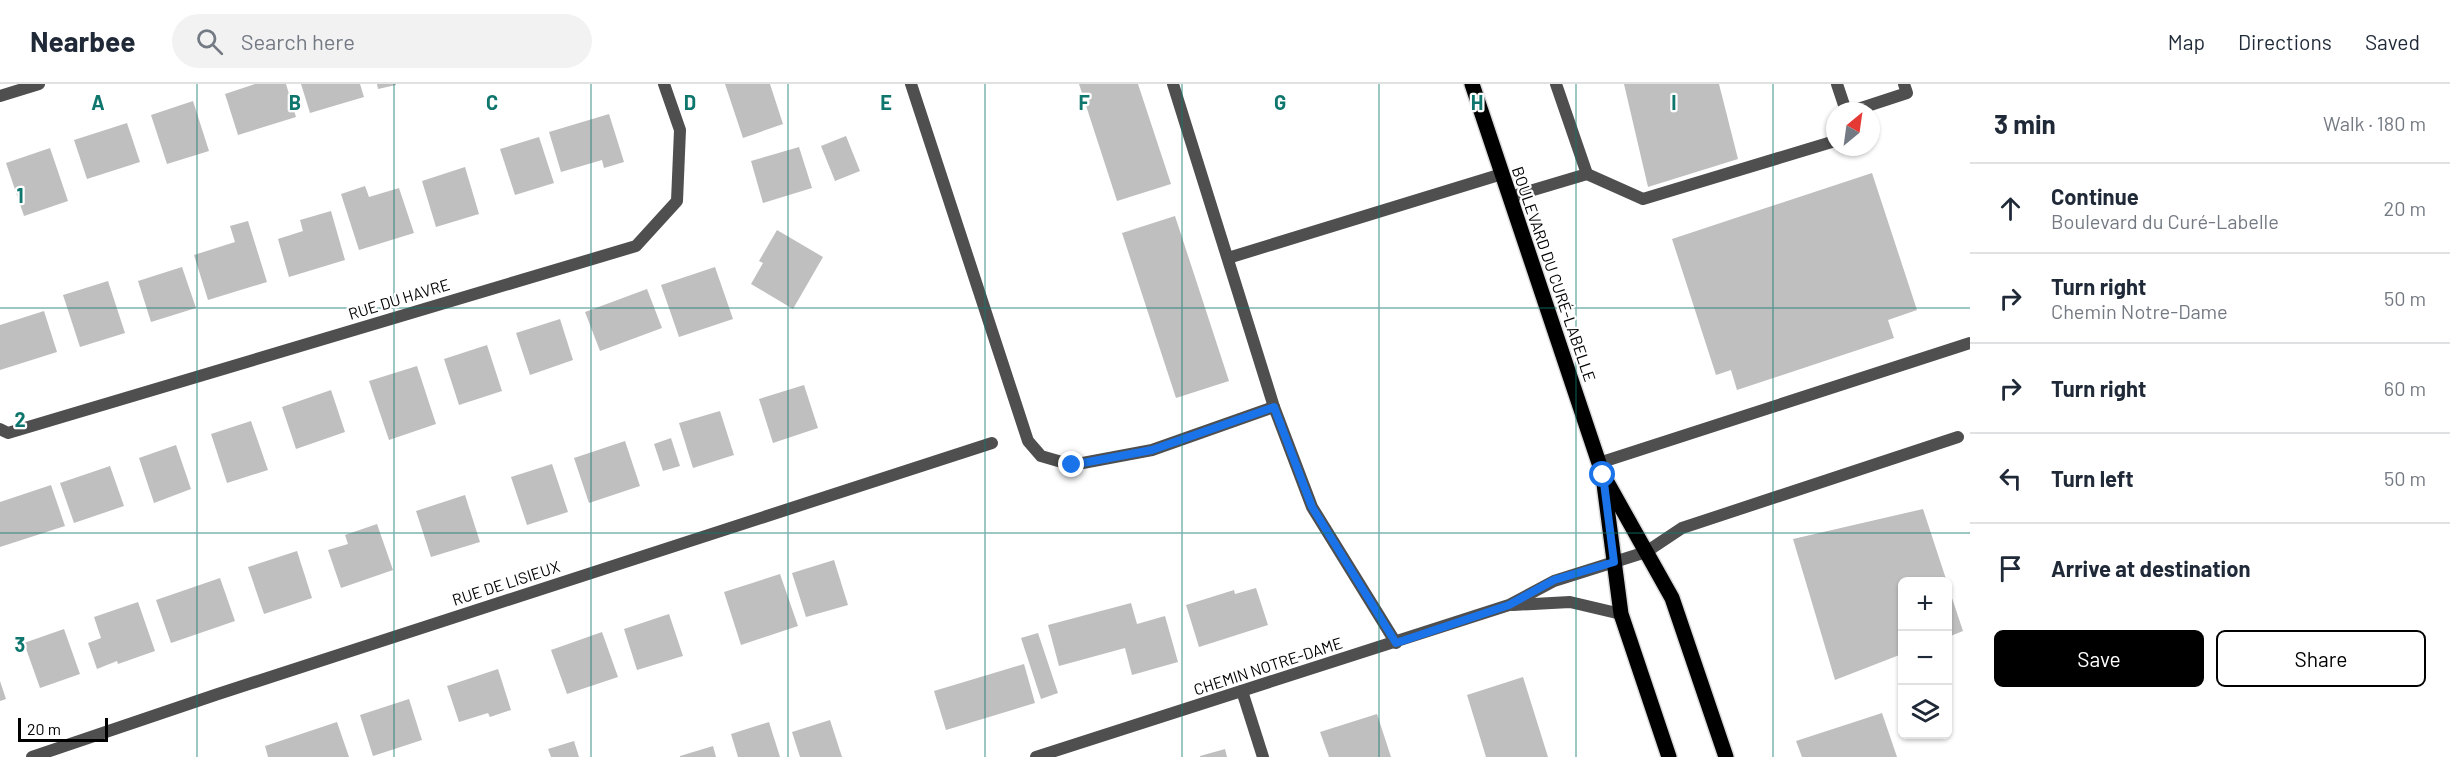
<!DOCTYPE html>
<meta charset="utf-8">
<style>
body{margin:0;font-family:Barlow,sans-serif;background:#f2f2f3;color:#1f2937}
.controls{position:absolute;right:18px;bottom:18px;display:grid;overflow:hidden;border-radius:9px;box-shadow:0 2px 4px #0004}
.controls button{width:54px;height:54px;display:grid;place-items:center;padding:0;border:0;border-bottom:2px solid #e0e1e3;background:#fff;color:#1f2937;font:30px sans-serif}
.compass{position:absolute;left:1826px;top:18px;width:54px;height:54px;border-radius:50%;background:#fff;box-shadow:0 2px 4px #0004;rotate:29deg}
.scale{position:absolute;left:18px;bottom:15px;width:90px;box-sizing:border-box;padding-left:6px;border:3px solid #000;border-top:0;font-size:16px;line-height:21px;white-space:nowrap;color:#000;-webkit-text-stroke:4px #fff;paint-order:stroke}
.stop{position:absolute;width:18px;height:18px;margin:-14px;border:4px solid #1a73e8;border-radius:50%;background:#fff}
.stop.end{background:#1a73e8;border-color:#fff;box-shadow:0 2px 6px #0008}
.list{margin:0;padding:0;list-style:none}
h2{display:flex;justify-content:space-between;align-items:center;height:78px;margin:0;padding:0 24px;font-size:26px}
h2 small{font-size:20px;font-weight:400;color:#747a83}
.list li{display:grid;grid-template-columns:39px 1fr auto;gap:18px;align-items:center;box-sizing:border-box;height:90px;padding:0 24px;border-top:2px solid #e0e1e3}
.list b{display:block;font-size:22px;white-space:nowrap}
.list p{margin:0;font-size:20px;white-space:nowrap;color:#747a83}
.list em{font-size:20px;font-style:normal;color:#747a83}
.actions{display:flex;gap:12px;padding:18px 24px}
.actions a{flex:1;padding:14px 0;border:2px solid #000;border-radius:9px;text-align:center;font-size:21px;color:#000}
.actions .main{background:#000;color:#fff}
.icon{flex:none;width:33px;height:33px;fill:none;stroke:currentColor;stroke-width:2;stroke-linecap:round;stroke-linejoin:round}
.map{position:relative;flex:none;width:1970px;height:673px;overflow:hidden}
header{display:flex;align-items:center;gap:36px;box-sizing:border-box;height:84px;padding:0 30px;background:#fff;border-bottom:2px solid #e0e1e3}
header strong{font-size:28px}
nav{display:flex;gap:33px;margin-inline-start:auto;font-size:21px}
.search{width:420px;height:54px;background:#f2f2f3;display:flex;align-items:center;gap:15px;box-sizing:border-box;padding:0 21px;border-radius:33px;color:#747a83;font-size:22px}
main{display:flex}
aside{flex:1;background:#fff}
.map>svg:first-child{display:block}
.building{fill:#bfbfbf}
.lines{fill:none;stroke-linecap:round;stroke-linejoin:round}
.primary-casing{stroke:#dbdbdb;stroke-width:18}
.service{stroke:#4f4f4f;stroke-width:12}
.minor{stroke:#4f4f4f;stroke-width:12}
.tertiary{stroke:#4f4f4f;stroke-width:12}
.primary{stroke:#000;stroke-width:15}
.route{stroke:#1a73e8;stroke-width:8}
.grid{fill:none;stroke:#0f766e;stroke-width:1.5;stroke-opacity:0.55}
.labels{text-anchor:middle;stroke-width:4.5;stroke-linejoin:round;paint-order:stroke}
.street-label{font-size:16px;fill:#000;stroke:#fff}
.grid-label{font-size:20px;text-anchor:middle;font-weight:bold;fill:#0f766e;stroke:#fff;stroke-width:4.5;stroke-linejoin:round;paint-order:stroke}
</style>
<header>
<strong>Nearbee</strong>
<div class="search"><svg class="icon" aria-label="search" viewBox="0 0 24 24"><circle cx="10" cy="10" r="6"/><path d="M15 15l6 6"/></svg>Search here</div>
<nav><a>Map</a><a>Directions</a><a>Saved</a></nav>
</header>
<main>
<div class="map">
<svg width="1970" height="673" viewBox="0 0 1970 673">
<rect width="100%" height="100%" fill="#fff"/>
<g class="building">
<polygon points="255,0 286,0 296,33 238,51 225,10"/>
<polygon points="301,0 360,0 364,13 310,29"/>
<polygon points="377,0 396,0 396,1 378,5"/>
<polygon points="725,0 770,0 783,40 743,54"/>
<polygon points="1079,0 1138,0 1171,100 1117,117"/>
<polygon points="1624,0 1719,0 1738,75 1648,103"/>
<polygon points="193,17 209,67 167,80 151,31"/>
<polygon points="609,30 624,78 604,84 602,76 561,88 549,48"/>
<polygon points="127,39 140,78 87,95 74,56"/>
<polygon points="846,52 860,87 835,97 821,62"/>
<polygon points="539,53 554,99 515,111 500,65"/>
<polygon points="799,63 812,104 763,119 751,77"/>
<polygon points="50,64 68,117 24,132 6,79"/>
<polygon points="465,83 479,130 436,143 422,97"/>
<polygon points="1872,89 1917,226 1888,236 1894,254 1737,306 1731,286 1716,291 1672,155"/>
<polygon points="365,102 369,113 399,104 414,149 359,166 341,110"/>
<polygon points="331,127 345,176 289,193 278,155 303,147 300,136"/>
<polygon points="1175,132 1229,297 1176,314 1122,149"/>
<polygon points="248,137 267,198 208,216 194,171 235,158 230,142"/>
<polygon points="777,146 823,173 793,225 751,200 763,179 759,177"/>
<polygon points="182,183 196,224 151,238 138,197"/>
<polygon points="715,183 733,235 679,253 661,201"/>
<polygon points="108,197 125,249 80,263 63,211"/>
<polygon points="647,205 662,244 600,267 585,228"/>
<polygon points="44,227 57,268 0,286 0,241"/>
<polygon points="560,235 573,276 530,291 516,249"/>
<polygon points="487,261 502,307 459,321 444,275"/>
<polygon points="417,282 436,340 389,356 369,297"/>
<polygon points="804,301 818,344 773,359 759,315"/>
<polygon points="331,306 345,348 296,365 282,323"/>
<polygon points="720,327 734,371 693,384 679,339"/>
<polygon points="251,337 268,386 227,399 211,350"/>
<polygon points="671,354 680,382 663,387 654,360"/>
<polygon points="625,357 640,402 589,419 574,374"/>
<polygon points="176,361 191,405 154,419 139,374"/>
<polygon points="552,380 568,428 527,441 511,393"/>
<polygon points="110,382 124,422 74,439 60,399"/>
<polygon points="51,401 65,442 0,463 0,418"/>
<polygon points="465,411 480,458 431,473 416,427"/>
<polygon points="1923,425 1947,498 1902,498 1902,570 1835,596 1793,455"/>
<polygon points="377,440 393,486 341,504 328,466 348,460 345,451"/>
<polygon points="297,467 312,514 264,530 248,483"/>
<polygon points="834,476 848,521 806,533 792,489"/>
<polygon points="780,490 798,542 741,561 724,508"/>
<polygon points="220,494 235,537 171,559 156,516"/>
<polygon points="1948,502 1963,547 1948,553"/>
<polygon points="1256,504 1268,541 1199,563 1186,521 1234,506 1235,510"/>
<polygon points="138,518 155,567 118,580 117,577 97,585 88,559 101,554 94,533"/>
<polygon points="1131,519 1137,540 1165,532 1178,578 1132,591 1125,564 1059,582 1048,541"/>
<polygon points="669,530 683,572 637,586 624,545"/>
<polygon points="64,545 80,590 40,604 24,559"/>
<polygon points="602,548 618,593 567,610 551,566"/>
<polygon points="1038,549 1058,609 1041,615 1021,554"/>
<polygon points="1024,580 1035,619 946,646 934,607"/>
<polygon points="498,585 511,626 490,633 488,629 459,638 447,602"/>
<polygon points="1523,593 1548,673 1486,673 1467,611"/>
<polygon points="0,597 6,615 0,617"/>
<polygon points="409,615 422,656 373,672 360,631"/>
<polygon points="1882,629 1897,673 1802,673 1796,657"/>
<polygon points="1377,630 1391,673 1329,673 1320,648"/>
<polygon points="830,636 842,673 800,673 792,648"/>
<polygon points="337,638 349,673 268,673 265,662"/>
<polygon points="769,638 780,673 738,673 731,650"/>
<polygon points="574,657 579,673 551,673 548,665"/>
<polygon points="713,662 716,673 680,673 680,672"/>
<polygon points="1225,665 1227,673 1200,673 1200,672"/>
</g>
<g class="lines">
<g class="primary-casing">
<g id="primary">
<polyline points="1472,0 1603,391 1672,514 1726,673"/>
<polyline points="1604,400 1621,530 1669,673"/>
</g>
</g>
<g class="service">
<polyline points="911,0 1028,357 1041,372 1072,381 1152,366 1274,323"/>
<polyline points="1173,0 1274,323 1312,423 1396,559"/>
<polyline points="1837,0 1846,27"/>
<polyline points="1852,27 1907,9 1904,0"/>
<polyline points="1587,90 1643,115 1835,57"/>
<polyline points="1510,113 1587,90 1556,0"/>
<polyline points="1228,174 1502,90"/>
<polyline points="1599,379 1970,259"/>
<polyline points="1646,468 1682,444 1958,353"/>
</g>
<g class="minor">
<polyline points="0,12 39,0"/>
<polyline points="0,345 8,349 636,162 677,117 680,46 664,0"/>
<polyline points="1242,607 1263,673"/>
<polyline points="32,673 218,610 992,359"/>
</g>
<g class="tertiary">
<polyline points="1513,521 1570,518 1621,530"/>
<polyline points="1036,673 1509,521 1554,497 1646,468"/>
</g>
<use href="#primary" class="primary"/>
</g>
<g class="lines">
<polyline class="route" points="1072,381 1152,366 1274,323 1312,423 1396,559 1509,521 1554,496 1614,478 1603,391"/>
</g>
<path class="grid" d="M197 0V673M394 0V673M591 0V673M788 0V673M985 0V673M1182 0V673M1379 0V673M1576 0V673M1773 0V673M0 224H1970M0 449H1970"/>
<g class="labels">
<g class="street-label">
<text transform="translate(1554 190) rotate(71)" y="6">BOULEVARD DU CURÉ-LABELLE</text>
<text transform="translate(399 215) rotate(-17)" y="6">RUE DU HAVRE</text>
<text transform="translate(506 499) rotate(-18)" y="6">RUE DE LISIEUX</text>
<text transform="translate(1268 582) rotate(-18)" y="6">CHEMIN NOTRE-DAME</text>
</g>
</g>
<g class="grid-label">
<text x="98" y="26">A</text>
<text x="295" y="26">B</text>
<text x="492" y="26">C</text>
<text x="690" y="26">D</text>
<text x="886" y="26">E</text>
<text x="1084" y="26">F</text>
<text x="1280" y="26">G</text>
<text x="1477" y="26">H</text>
<text x="1674" y="26">I</text>
<text x="20" y="119">1</text>
<text x="20" y="343">2</text>
<text x="20" y="568">3</text>
</g>
</svg>
<div class="controls">
<button>+</button>
<button>−</button>
<button><svg class="icon" aria-label="layers" viewBox="0 0 24 24"><path d="M12 4l9 5-9 5-9-5zM3 14l9 5 9-5"/></svg></button>
</div>
<svg class="compass" viewBox="-18 -18 36 36"><path d="M0-13l5 13h-10z" fill="#e53935"/><path d="M0 13l5-13h-10z" fill="#747a83"/></svg>
<div class="scale">20 m</div>
<div class="stop" style="left:1603px;top:391px"></div>
<div class="stop end" style="left:1072px;top:381px"></div>
</div>
<aside>
<h2>3 min<small>Walk · 180 m</small></h2>
<ul class="list">
<li><svg class="icon" aria-label="ahead" viewBox="0 0 24 24"><path d="M12 20V5M6 11l6-6 6 6"/></svg><div><b>Continue</b><p>Boulevard du Curé-Labelle</p></div><em>20 m</em></li>
<li><svg class="icon" aria-label="right" viewBox="0 0 24 24"><path d="M7 20v-9h11M14 6l5 5-5 5"/></svg><div><b>Turn right</b><p>Chemin Notre-Dame</p></div><em>50 m</em></li>
<li><svg class="icon" aria-label="right" viewBox="0 0 24 24"><path d="M7 20v-9h11M14 6l5 5-5 5"/></svg><div><b>Turn right</b></div><em>60 m</em></li>
<li><svg class="icon" aria-label="left" viewBox="0 0 24 24"><path d="M17 20v-9H6M10 6l-5 5 5 5"/></svg><div><b>Turn left</b></div><em>50 m</em></li>
<li><svg class="icon" aria-label="arrive" viewBox="0 0 24 24"><path d="M6 21V4h12l-3 4 3 4H6"/></svg><div><b>Arrive at destination</b></div></li>
</ul>
<div class="actions"><a class="main">Save</a><a>Share</a></div>
</aside>
</main>
